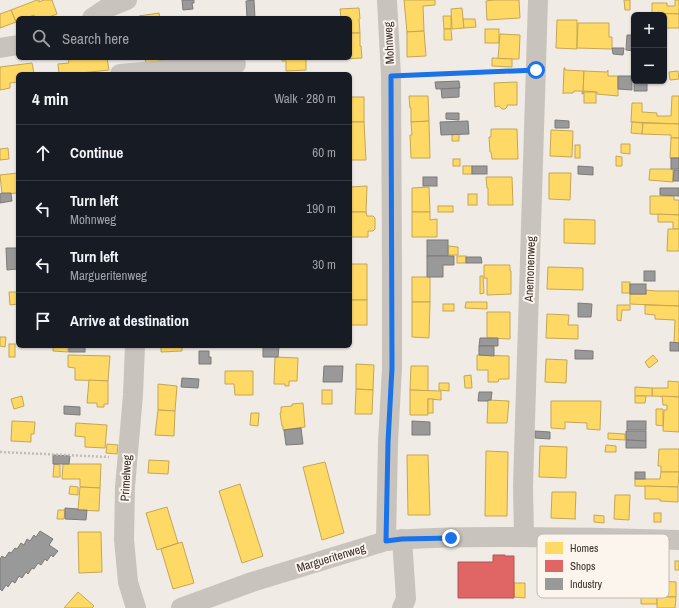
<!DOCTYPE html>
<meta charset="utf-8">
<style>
body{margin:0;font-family:"Archivo Narrow",sans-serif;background:#20242c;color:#f1f3f6}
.controls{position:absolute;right:12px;top:12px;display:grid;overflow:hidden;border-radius:6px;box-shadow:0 1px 3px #0004}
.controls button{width:36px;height:36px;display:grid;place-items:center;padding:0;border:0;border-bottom:1px solid #363941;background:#171b24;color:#f1f3f6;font:20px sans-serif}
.stop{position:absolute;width:12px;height:12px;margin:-9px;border:3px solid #1a73e8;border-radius:50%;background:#fff}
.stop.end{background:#1a73e8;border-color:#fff;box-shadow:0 1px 4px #0008}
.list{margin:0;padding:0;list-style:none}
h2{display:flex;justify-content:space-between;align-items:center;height:52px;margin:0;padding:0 16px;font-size:17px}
h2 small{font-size:13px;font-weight:400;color:#9ea1a6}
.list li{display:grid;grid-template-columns:26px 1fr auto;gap:12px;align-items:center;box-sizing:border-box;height:56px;padding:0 16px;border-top:1px solid #363941}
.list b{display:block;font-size:15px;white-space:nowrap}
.list p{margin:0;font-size:13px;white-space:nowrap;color:#9ea1a6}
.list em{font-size:13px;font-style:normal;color:#9ea1a6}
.icon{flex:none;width:22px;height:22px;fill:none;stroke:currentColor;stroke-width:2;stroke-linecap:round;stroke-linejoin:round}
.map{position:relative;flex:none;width:679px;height:608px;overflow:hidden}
.search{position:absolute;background:#171b24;box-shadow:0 1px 3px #0004;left:16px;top:16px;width:336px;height:44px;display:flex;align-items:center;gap:10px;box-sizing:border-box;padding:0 14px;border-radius:6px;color:#9ea1a6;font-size:15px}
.panel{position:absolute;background:#171b24;box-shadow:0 1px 3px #0004;left:16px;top:72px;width:336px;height:276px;border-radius:6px}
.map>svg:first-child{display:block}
.homes{fill:#ffd966;stroke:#c4a654}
.shops{fill:#e06666;stroke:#ae5654}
.industry{fill:#999;stroke:#7d7a78}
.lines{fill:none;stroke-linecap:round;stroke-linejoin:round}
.path{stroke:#c2bbb6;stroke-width:2.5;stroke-dasharray:2 2;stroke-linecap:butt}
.minor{stroke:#c9c3be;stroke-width:20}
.route{stroke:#1a73e8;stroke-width:5}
.labels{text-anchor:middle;stroke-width:4;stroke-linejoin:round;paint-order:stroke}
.street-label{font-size:12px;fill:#3b302b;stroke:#fbf5ee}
.key{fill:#fbf5ee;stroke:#c1bab4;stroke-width:1}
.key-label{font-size:11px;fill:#3b302b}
</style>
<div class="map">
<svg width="679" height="608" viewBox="0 0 679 608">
<rect width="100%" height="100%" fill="#f0ebe5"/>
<g class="homes">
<polygon points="37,0 39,0 39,2 44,0 52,0 57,14 46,18 35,18 34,15 26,18 18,18 18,21 16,22 11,10"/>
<polygon points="404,0 435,0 435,5 423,6 424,31 407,32"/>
<polygon points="494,0 519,0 520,18 487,20 486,1"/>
<polygon points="624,0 630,0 630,10 625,10"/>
<polygon points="675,0 679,0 679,14 652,13 652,3 667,3 667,6 675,6"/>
<polygon points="359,8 360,19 359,19 360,33 350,33 350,18 341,18 340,9"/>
<polygon points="462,8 464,28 452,29 451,9"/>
<polygon points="11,10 16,22 0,28 0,14"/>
<polygon points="159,13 160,18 139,18 139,16"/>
<polygon points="648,13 679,14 679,28 664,28 664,15 648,15"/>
<polygon points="443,16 451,16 451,29 444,29"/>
<polygon points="463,19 475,19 476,27 464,28"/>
<polygon points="557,20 577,20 577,49 556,48"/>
<polygon points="578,23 609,23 609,37 612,37 612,49 577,48"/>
<polygon points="444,29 451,29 452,40 444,40"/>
<rect x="485" y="29" width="14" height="14"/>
<polygon points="424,31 426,56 407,57 407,32"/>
<polygon points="350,33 360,33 360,46 361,46 362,58 343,59 343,58 350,58"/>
<polygon points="500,34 520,35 519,59 498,59"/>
<polygon points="73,58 107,58 109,70 81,73 81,74 59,74 58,64 69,63 68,59"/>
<polygon points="145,58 166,58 166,60 146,63"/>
<polygon points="282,58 306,58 306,70 286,71 286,61 282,61"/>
<polygon points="492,58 512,59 512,67 492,66"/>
<polygon points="32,63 34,74 18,74 18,82 10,83 10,88 0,90 0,67"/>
<polygon points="564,68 565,68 565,70 584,71 583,94 582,94 582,91 574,91 573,93 564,93 563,94"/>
<polygon points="608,70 608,76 618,76 618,96 597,94 597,92 584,91 583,94 584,71 607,72"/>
<polygon points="678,71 679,79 670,80 669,72"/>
<polygon points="517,82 517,105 507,105 507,107 505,109 502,109 499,106 495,107 494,83"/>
<rect x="584" y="92" width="12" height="11"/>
<polygon points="409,96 428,96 429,121 411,122 411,108 410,108"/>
<polygon points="672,96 679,96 679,124 631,122 632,103 642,103 642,112 657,113 657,116 671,116"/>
<rect x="350" y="97" width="14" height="25"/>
<polygon points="429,121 430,158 411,158 410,135 412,135 411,122"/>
<polygon points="350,122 364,122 366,160 350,160"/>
<polygon points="632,122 643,123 642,134 631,133"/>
<polygon points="643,123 679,124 679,138 671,138 671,135 642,134"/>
<polygon points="491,129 517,129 518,159 492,159 491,152 490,152 489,137 491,137"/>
<polygon points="551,130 573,131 572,157 550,156"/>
<polygon points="459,134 459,141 452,141 452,135"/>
<polygon points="671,138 679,138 679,158 670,158"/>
<polygon points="621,144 630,144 630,154 621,153"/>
<rect x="575" y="145" width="5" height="13"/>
<polygon points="8,148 9,159 0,160 0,149"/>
<polygon points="616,156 622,157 622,166 616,166"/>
<rect x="453" y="159" width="7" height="7"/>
<rect x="463" y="166" width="9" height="8"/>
<polygon points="650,169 673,169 673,182 649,180"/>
<polygon points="18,173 18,193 2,194 0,175"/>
<polygon points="549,173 571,173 570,200 549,199"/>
<polygon points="486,177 512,177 513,205 488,205 488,188 487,188"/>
<polygon points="367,186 366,212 350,212 350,187"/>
<polygon points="429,187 430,212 412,212 412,188"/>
<rect x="468" y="194" width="9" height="11"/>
<polygon points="650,196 674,196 674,200 679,200 679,215 650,214"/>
<rect x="438" y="206" width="15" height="6"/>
<polygon points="350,212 366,212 367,216 373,216 375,218 375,229 373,231 368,231 368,237 350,237"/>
<polygon points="412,212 430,212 430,220 437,219 437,237 412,237"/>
<polygon points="658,214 679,215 679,229 673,229 673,222 658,222"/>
<polygon points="564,219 595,220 595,244 564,243"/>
<polygon points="668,229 679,229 679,251 667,251"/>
<polygon points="448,246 458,247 458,255 448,255"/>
<rect x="457" y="256" width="9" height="7"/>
<polygon points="351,264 367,264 367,300 350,300 350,275 351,275"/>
<polygon points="484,265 510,265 510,271 511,271 511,294 487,295 487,278 484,278"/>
<polygon points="548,267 583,268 583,290 547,289"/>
<polygon points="480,276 483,276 484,293 480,294"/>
<rect x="412" y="277" width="18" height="25"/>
<rect x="622" y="282" width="8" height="11"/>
<polygon points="646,290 656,291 679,291 679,306 630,304 630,294 646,294"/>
<polygon points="9,292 18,292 18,304 10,305"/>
<rect x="350" y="300" width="17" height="25"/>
<polygon points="412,302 430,302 429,338 412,337"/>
<polygon points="466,302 487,302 487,309 465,308"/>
<rect x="443" y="304" width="11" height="7"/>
<polygon points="617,305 630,305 630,310 622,310 621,321 617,320"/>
<polygon points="645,305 679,306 679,343 674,343 675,320 655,319 655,315 645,314"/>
<polygon points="487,312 510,312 510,339 487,338"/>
<polygon points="547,314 569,315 568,325 578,325 578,339 546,338"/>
<polygon points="0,337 6,337 5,347 0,346"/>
<rect x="9" y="344" width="6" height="13"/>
<polygon points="53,346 68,346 68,352 53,351"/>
<polygon points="161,346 182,346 182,351 161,352"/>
<polygon points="68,355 110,356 108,381 75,380 75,368 68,367"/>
<polygon points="477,355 509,356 509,379 499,379 498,382 488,382 488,370 477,370"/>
<polygon points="653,355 658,361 649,368 645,362"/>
<polygon points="275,357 298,358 297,381 289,381 289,386 285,386 285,384 274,384"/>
<polygon points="546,359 567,360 566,383 545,382"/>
<polygon points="356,364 374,365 373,390 356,389"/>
<polygon points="411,366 428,366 428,391 410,390"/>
<polygon points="225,371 253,371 253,395 235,395 234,384 225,384"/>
<polygon points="471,375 472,388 465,388 464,376"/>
<polygon points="89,380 108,381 108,404 104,404 104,407 97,407 97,403 87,403"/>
<polygon points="668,381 679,382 679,397 652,396 652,388 668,388"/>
<polygon points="439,383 449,383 449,391 439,390"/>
<polygon points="158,384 177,386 175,411 158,410"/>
<polygon points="635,387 652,388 652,396 635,396"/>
<polygon points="356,389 373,390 372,414 355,414"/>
<rect x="322" y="390" width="10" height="14"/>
<polygon points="410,390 441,391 441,400 428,399 428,415 410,415"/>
<polygon points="22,396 24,406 14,409 11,399"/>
<polygon points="635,396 646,396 645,403 635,403"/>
<polygon points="662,396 679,397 679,432 663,431 664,410 667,410 667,405 663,405"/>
<rect x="428" y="399" width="5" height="14"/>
<polygon points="488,400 509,401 507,423 487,423"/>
<polygon points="551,401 601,401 600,430 587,429 587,423 565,422 565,429 551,428"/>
<polygon points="303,403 305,427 283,430 283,426 282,426 280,413 281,413 281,407 292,406 292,404"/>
<polygon points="656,409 663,409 663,426 656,425"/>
<polygon points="158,410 175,411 174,436 155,435"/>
<polygon points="251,413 259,413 258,426 250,425"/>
<polygon points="12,421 35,422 34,434 31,434 31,442 11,441"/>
<polygon points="76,423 107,425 105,448 85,447 85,437 75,436"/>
<polygon points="608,433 625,434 625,440 608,439"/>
<polygon points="107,444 118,445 117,454 106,453"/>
<polygon points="606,445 616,446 616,452 605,452"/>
<polygon points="540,446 567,447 566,478 539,477"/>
<polygon points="659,449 679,449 679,472 661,472 661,466 658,466"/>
<polygon points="486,451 508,452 507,516 485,516"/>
<polygon points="407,455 428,455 430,515 408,515"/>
<polygon points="149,460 169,461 168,474 148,473"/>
<polygon points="325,462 344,533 322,540 303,467"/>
<polygon points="54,464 60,465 60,477 53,477"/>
<polygon points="63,464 101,464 100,488 80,487 80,479 62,479"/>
<polygon points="661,472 679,472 678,487 635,486 635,479 660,479"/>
<polygon points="240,484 263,556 242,563 219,491"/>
<polygon points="70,486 78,487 78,495 69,494"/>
<polygon points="645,486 678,487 678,502 660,501 660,499 645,499"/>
<polygon points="80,487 100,488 99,511 78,510"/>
<polygon points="552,492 576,492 575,518 576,519 551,518"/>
<polygon points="615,495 630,495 629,520 614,519"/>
<polygon points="167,507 178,543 157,550 146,513"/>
<polygon points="58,510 65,510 64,519 57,519"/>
<rect x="654" y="513" width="7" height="9"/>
<polygon points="594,515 604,516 604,523 594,522"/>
<polygon points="78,532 101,532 102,572 79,573"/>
<polygon points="182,542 194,583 173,589 161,549"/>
<rect x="675" y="561" width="4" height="9"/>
<polygon points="642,578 659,578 659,581 676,582 676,597 622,595 624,595 624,581 623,580 642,580"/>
<polygon points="514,583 525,583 525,598 514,597"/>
<polygon points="78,592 94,606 92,608 64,608"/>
<polygon points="641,596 657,597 657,604 641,604"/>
<polygon points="657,597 676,597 675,608 657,608"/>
</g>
<polygon class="shops" points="493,555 505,555 505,556 514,556 514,598 458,598 458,562 493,562"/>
<g class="industry">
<polygon points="182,0 194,0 194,3 192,3 193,9 183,10"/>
<polygon points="254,0 255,18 247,18 246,1"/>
<polygon points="627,35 634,35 634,51 626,50"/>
<polygon points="612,48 624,48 623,55 613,54"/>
<polygon points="618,76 632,76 632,90 618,89"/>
<polygon points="634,76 634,81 647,81 647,91 634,91"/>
<polygon points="459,81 460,88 436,89 435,82"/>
<polygon points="459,88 459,97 442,98 441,89"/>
<polygon points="446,113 459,113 459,120 446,119"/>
<polygon points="555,120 569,121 569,128 555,128"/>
<polygon points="468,121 469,134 441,135 440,122"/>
<rect x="671" y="158" width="8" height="11"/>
<rect x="472" y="166" width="15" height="8"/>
<polygon points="578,166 593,167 593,175 578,174"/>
<polygon points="674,170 679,170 679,181 673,181"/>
<rect x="423" y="177" width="14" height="9"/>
<polygon points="660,188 679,188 679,196 660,195"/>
<polygon points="2,193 11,193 12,201 0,203 0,194"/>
<rect x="427" y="240" width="21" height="16"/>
<polygon points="6,248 18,248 18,269 7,270"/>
<polygon points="427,256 454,256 454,265 443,265 443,277 427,277"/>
<polygon points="466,257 481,257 482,263 466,263"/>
<rect x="644" y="271" width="11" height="10"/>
<rect x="630" y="284" width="16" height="10"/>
<polygon points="578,303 592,304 591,317 578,317"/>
<polygon points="480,338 498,338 498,346 479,346"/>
<polygon points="670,342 679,343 679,351 670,351"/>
<rect x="69" y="346" width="16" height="6"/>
<polygon points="263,346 279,346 278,357 263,357"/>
<polygon points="479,346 494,346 494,356 479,355"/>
<polygon points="575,350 593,351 593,359 575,359"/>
<polygon points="199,351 209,351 209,357 211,357 211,364 199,364"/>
<polygon points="324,366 343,366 342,382 323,382"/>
<polygon points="182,378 199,379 198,388 181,387"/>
<polygon points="479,392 492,392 491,400 488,400 488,401 478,401"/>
<polygon points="64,406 80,407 80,415 64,414"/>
<polygon points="412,421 430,422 430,435 412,435"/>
<rect x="627" y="421" width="19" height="9"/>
<polygon points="301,428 303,444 286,445 284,430"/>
<polygon points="535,431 550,432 550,439 535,438"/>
<polygon points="626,431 646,431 646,441 626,440"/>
<polygon points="626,440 646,441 646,448 626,448"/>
<polygon points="53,455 70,456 69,464 53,464"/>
<rect x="635" y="472" width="10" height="7"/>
<polygon points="65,508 78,509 78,510 87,510 86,520 65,519"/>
<polygon points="40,531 53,539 49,545 58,551 53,557 51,555 47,561 45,559 41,565 38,563 34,569 32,568 28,574 26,572 22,578 19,576 15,583 12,581 8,587 6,585 2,591 0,589 0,559 2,556 5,558 9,552 11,553 15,548 17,549 21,543 24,545 27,539 30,541 34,535 36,537"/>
</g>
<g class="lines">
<g class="path">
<polyline points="408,76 519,71"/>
<polyline points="0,452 109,457"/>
</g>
<g class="minor">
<polyline points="92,18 107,8 127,0"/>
<polyline points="0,48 18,45"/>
<polyline points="120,74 236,64"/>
<polyline points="135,346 133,395 125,487 124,540 128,582 136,608"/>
<polyline points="524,537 523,486 538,0"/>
<polyline points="386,541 388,442 392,368 392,269 391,76 387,0"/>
<path d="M181 608 252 582 386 541C424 537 463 537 502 537 561 537 620 538 679 540"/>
<polyline points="402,608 406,599 402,539"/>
</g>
</g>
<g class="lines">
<polyline class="route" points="451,538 402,539 386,541 388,442 392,368 391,76 536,70"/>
</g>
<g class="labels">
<g class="street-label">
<text transform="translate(389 43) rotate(-93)" y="4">Mohnweg</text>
<text transform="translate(530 269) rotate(-88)" y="4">Anemonenweg</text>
<text transform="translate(126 478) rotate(-87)" y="4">Primelweg</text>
<text transform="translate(331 558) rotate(-17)" y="4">Margueritenweg</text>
</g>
</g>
<rect x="537" y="534" width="132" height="64" rx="6" class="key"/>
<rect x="545" y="542" width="18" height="12" fill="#ffd966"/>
<rect x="545" y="560" width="18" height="12" fill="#e06666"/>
<rect x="545" y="578" width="18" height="12" fill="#999"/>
<g class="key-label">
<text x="570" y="552">Homes</text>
<text x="570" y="570">Shops</text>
<text x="570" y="588">Industry</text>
</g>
</svg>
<div class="controls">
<button>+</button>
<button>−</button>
</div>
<div class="stop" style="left:536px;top:70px"></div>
<div class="stop end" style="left:451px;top:538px"></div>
<div class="search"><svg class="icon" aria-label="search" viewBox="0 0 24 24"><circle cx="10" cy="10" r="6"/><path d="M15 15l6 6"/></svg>Search here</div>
<section class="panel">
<h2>4 min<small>Walk · 280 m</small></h2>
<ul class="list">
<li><svg class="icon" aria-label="ahead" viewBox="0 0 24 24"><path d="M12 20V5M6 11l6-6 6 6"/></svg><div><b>Continue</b></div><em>60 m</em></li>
<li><svg class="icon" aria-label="left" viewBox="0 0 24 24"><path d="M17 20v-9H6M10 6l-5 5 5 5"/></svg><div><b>Turn left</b><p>Mohnweg</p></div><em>190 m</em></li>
<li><svg class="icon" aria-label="left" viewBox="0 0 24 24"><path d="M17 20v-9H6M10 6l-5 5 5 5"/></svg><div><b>Turn left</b><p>Margueritenweg</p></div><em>30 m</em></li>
<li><svg class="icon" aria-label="arrive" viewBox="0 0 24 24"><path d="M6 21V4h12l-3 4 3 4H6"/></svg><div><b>Arrive at destination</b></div></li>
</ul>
</section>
</div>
